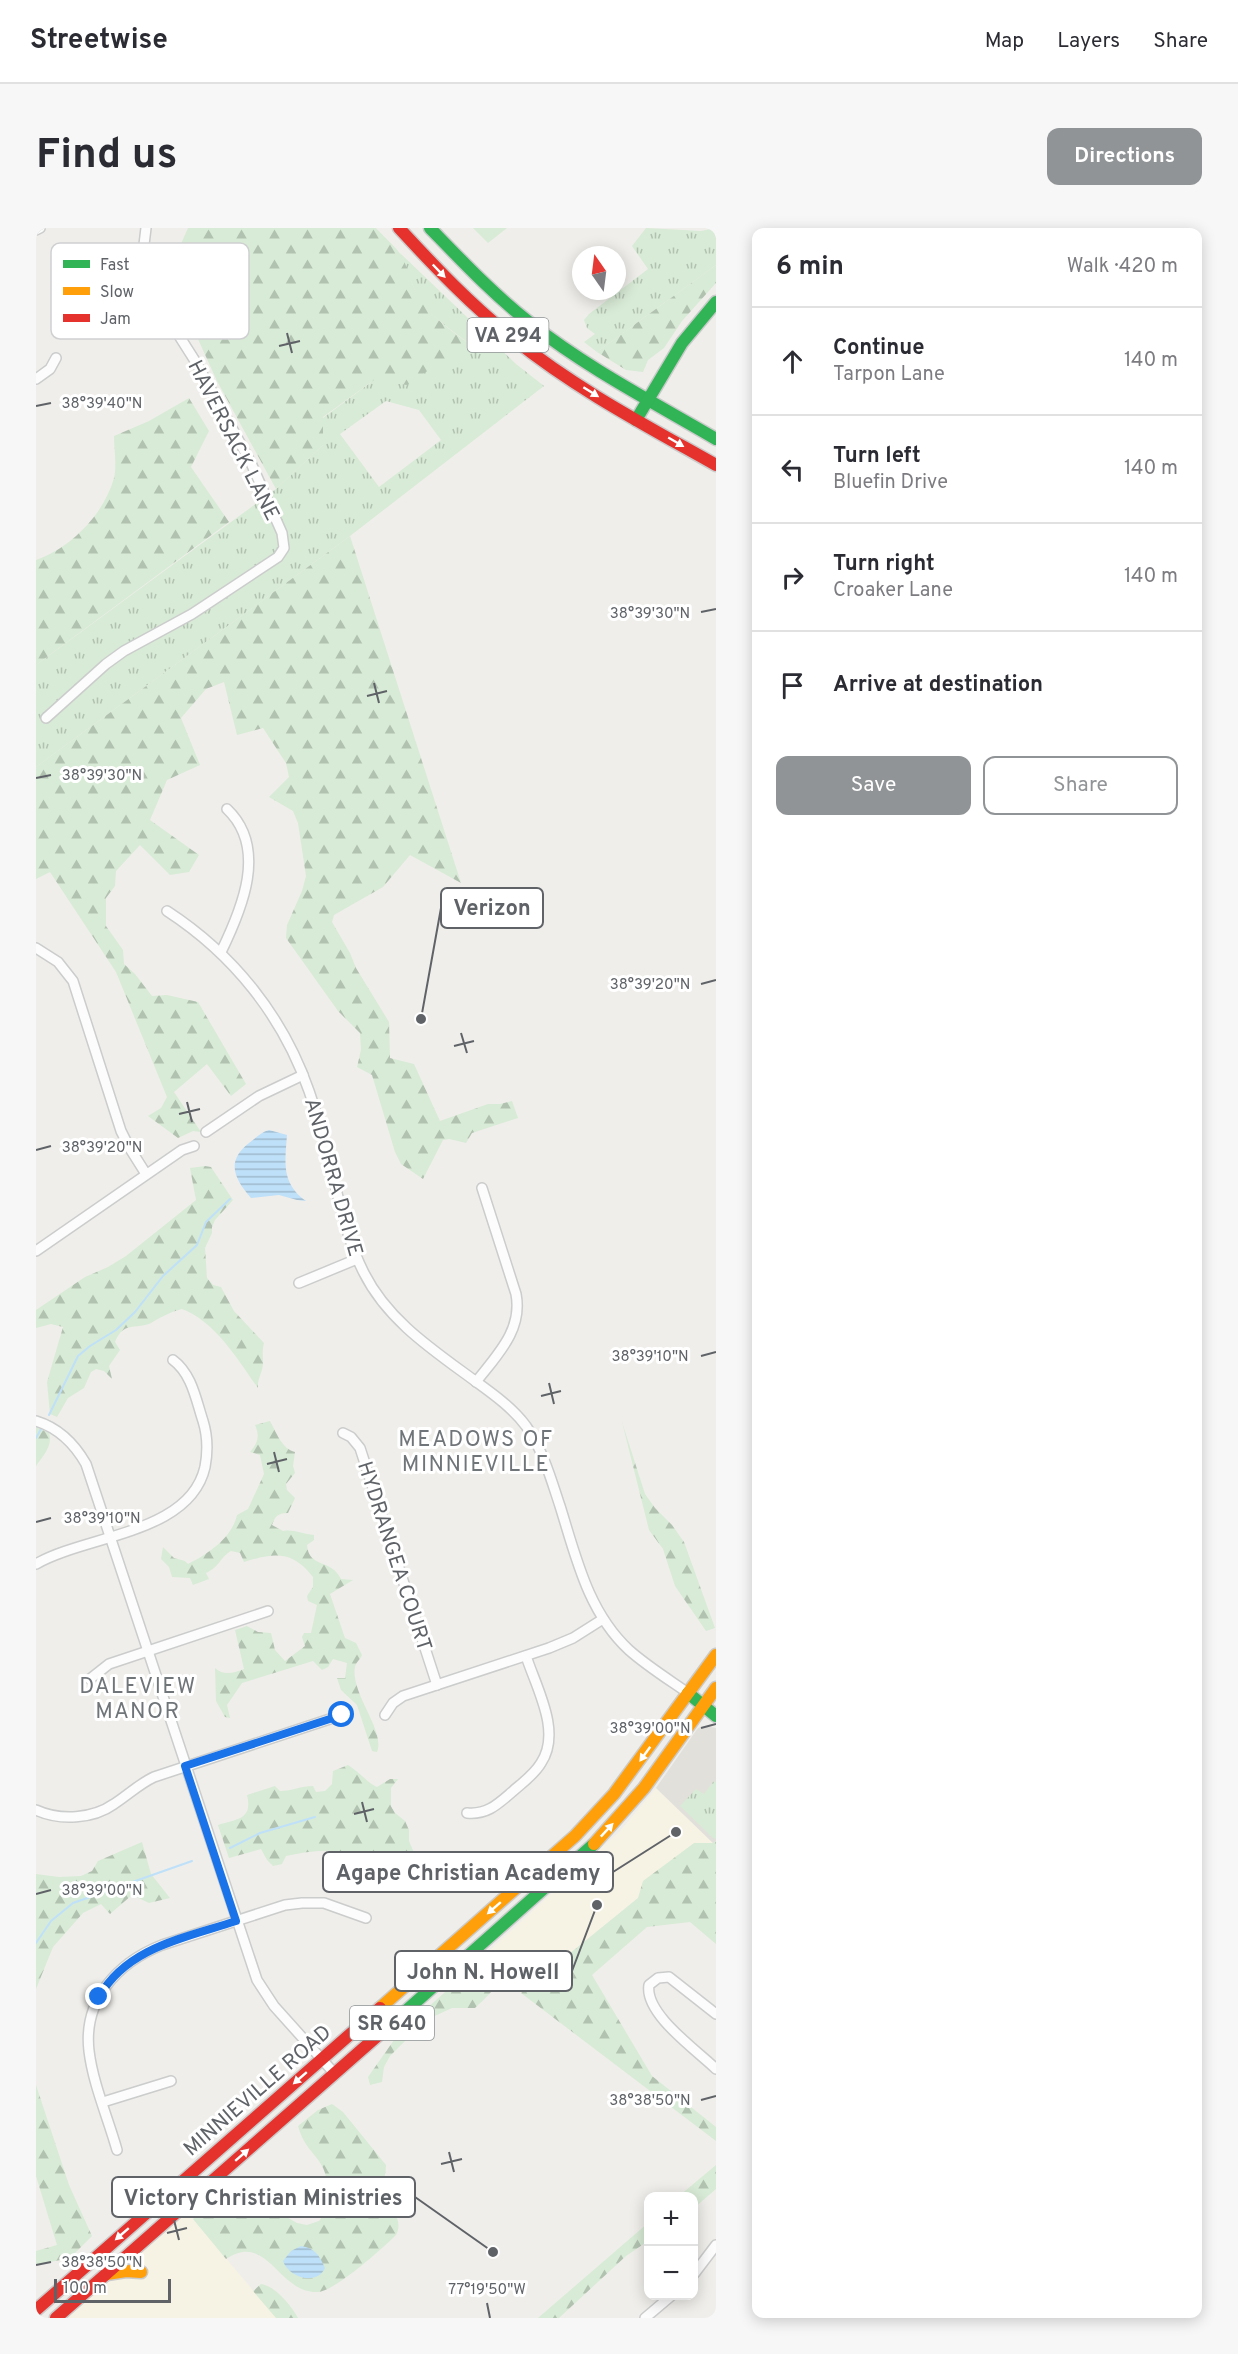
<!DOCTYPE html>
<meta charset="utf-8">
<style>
body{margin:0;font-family:Overpass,sans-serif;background:#f7f7f7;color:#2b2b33}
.controls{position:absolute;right:18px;bottom:18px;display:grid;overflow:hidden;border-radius:12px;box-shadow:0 3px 15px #0003}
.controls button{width:54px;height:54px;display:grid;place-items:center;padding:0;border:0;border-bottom:2px solid #e1e1e2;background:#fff;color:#2b2b33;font:30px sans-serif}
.compass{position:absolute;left:536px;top:18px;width:54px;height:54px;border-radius:50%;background:#fff;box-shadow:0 3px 15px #0003;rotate:346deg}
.scale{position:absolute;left:18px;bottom:15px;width:117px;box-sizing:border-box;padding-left:6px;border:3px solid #5f6368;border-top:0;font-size:16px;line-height:21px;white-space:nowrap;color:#5f6368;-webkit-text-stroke:4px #fff;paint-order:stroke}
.stop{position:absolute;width:18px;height:18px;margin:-14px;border:4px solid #1a73e8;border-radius:50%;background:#fff}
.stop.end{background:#1a73e8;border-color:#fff;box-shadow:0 2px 6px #0008}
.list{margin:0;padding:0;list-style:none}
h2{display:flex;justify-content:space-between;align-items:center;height:78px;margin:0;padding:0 24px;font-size:26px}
h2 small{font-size:20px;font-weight:400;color:#7c7c81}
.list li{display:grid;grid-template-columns:39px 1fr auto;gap:18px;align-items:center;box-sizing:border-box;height:108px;padding:0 24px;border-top:2px solid #e1e1e2}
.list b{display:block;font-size:22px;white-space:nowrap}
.list p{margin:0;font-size:20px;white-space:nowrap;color:#7c7c81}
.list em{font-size:20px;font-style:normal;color:#7c7c81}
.actions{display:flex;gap:12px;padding:18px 24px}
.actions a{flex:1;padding:14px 0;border:2px solid #919496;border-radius:12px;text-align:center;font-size:21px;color:#919496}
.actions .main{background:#919496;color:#fff}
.icon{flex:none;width:33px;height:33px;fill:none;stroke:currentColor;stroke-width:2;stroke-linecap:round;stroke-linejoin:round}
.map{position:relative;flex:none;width:680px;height:2090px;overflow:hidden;border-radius:12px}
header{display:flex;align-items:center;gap:36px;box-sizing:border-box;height:84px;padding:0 30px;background:#fff;border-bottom:2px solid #e1e1e2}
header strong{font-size:28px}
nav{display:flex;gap:33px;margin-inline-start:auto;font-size:21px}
.intro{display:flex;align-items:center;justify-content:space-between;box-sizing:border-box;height:144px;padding:0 36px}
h1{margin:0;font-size:42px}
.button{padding:15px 27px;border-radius:12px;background:#919496;color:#fff;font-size:21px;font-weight:700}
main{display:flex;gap:36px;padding:0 36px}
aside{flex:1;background:#fff;border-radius:12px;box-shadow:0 3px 15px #0003}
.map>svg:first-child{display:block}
.commercial{fill:#f7f3e4}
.education{fill:#e2e0da}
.grass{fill:url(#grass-tufts);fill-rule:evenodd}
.forest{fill:url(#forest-firs)}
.water{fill:url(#water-rules)}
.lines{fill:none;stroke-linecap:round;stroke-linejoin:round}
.stream{stroke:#bfe0f9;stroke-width:2}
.street-casing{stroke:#cbcccc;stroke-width:12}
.fast-casing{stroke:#cacacb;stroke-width:15}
.slow-casing{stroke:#cacacb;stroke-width:15}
.jam-casing{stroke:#cacacb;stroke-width:15}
.street{stroke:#fdfcfc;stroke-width:9}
.fast{stroke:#30b455;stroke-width:12}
.slow{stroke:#ff9f0a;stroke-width:12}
.jam{stroke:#e5322d;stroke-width:12}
.oneway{fill:#fff}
.route{stroke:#1a73e8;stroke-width:8}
.ticks{fill:none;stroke:#5f6368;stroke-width:2}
.labels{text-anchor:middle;stroke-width:6;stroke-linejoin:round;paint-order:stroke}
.shield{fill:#fff;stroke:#8f9295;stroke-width:1.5}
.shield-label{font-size:20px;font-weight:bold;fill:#5f6368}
.street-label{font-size:21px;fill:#5f6368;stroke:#fff}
.neighbourhood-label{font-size:22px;letter-spacing:1.5px;fill:#70757a;stroke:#fff}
.key{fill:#fff;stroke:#cfd0d2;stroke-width:1.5}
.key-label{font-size:16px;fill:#5f6368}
.ticks-label{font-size:15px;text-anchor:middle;fill:#5f6368;stroke:#fff;stroke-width:6;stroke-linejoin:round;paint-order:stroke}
.leader{fill:none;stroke:#5f6368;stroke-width:2}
.callout-dot{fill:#5f6368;stroke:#fff;stroke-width:2}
.callout{fill:#fff;stroke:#5f6368;stroke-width:2}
.callout-label{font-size:22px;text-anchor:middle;font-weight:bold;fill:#5f6368}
</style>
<header>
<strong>Streetwise</strong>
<nav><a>Map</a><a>Layers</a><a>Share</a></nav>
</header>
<div class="intro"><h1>Find us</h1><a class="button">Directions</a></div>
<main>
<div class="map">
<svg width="680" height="2090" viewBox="0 0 680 2090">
<defs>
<pattern id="grass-tufts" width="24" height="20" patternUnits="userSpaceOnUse" patternTransform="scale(1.5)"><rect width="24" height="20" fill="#d8ebd6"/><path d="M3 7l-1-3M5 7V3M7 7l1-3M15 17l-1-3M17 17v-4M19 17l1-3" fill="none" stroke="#b2c2b1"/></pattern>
<pattern id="forest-firs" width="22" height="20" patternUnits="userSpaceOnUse" patternTransform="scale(1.5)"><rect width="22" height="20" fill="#d8ebd6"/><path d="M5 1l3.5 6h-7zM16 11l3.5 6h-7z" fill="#b2c2b1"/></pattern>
<pattern id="water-rules" width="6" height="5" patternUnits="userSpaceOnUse" patternTransform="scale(1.5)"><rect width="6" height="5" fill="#bfe0f9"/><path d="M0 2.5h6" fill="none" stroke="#9eb9cd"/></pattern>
</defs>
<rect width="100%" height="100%" fill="#efeeea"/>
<g class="commercial">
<polygon points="620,1560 677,1615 602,1670 485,1765 444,1731 584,1603"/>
<polygon points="147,1979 240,2090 20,2090"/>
</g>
<polygon class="education" points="671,1498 680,1500 680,1613 677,1615 620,1560 662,1500"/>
<g class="grass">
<polygon points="610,0 665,3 680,0 680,37 561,124 548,114 559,106 551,100 548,92 553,86 612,41 596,18"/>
<path d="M364 25 480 136 508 158 314 308 0 539V437L240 261 287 217V190L338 152 431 114C413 100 391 86 380 65 374 52 370 38 364 25ZM350 173 383 182 405 212 343 259 304 206Z"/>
<polygon points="680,1553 680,1610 678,1611 644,1578 660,1561 668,1566 677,1554"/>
</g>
<g class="forest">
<path d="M152 0H340C346 7 362 21 365 27 372 39 374 54 381 66 393 87 413 101 432 115L371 157 338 152 287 189V217L240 261 181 153 132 45Z"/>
<polygon points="437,0 471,0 452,15"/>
<polygon points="680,37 680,55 646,93 628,120 612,132 607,144 590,142 561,124"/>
<path d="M153 170 173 203 155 239 193 294 0 437V332C35 320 68 286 78 250 81 238 78 221 78 208L113 193Z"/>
<polygon points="314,308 425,655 374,627 347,659 298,687 296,694 314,725 320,740 353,794 354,830 378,836 404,893 452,876 464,876 476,873 482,890 436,905 430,915 413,911 407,912 387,951 365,936 359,924 336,847 321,839 325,822 324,805 302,783 250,710 251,697 266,663 270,648 262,595 257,583 233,569 253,549 250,535 227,500 201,507 188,454 170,461 145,490 164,537 131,552 114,592 163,627 153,644 134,647 104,617 80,643 79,658 70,670 70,698 87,722 88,736 99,746 116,768 131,767 162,774 210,856 195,868 171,836 138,864 165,904 157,903 142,910 112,888 125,880 131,869 80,744 14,644 0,651 0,539"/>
<path d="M169 938 175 939 197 972 179 992 176 999V1005L169 1020 171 1050 177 1057 185 1059 198 1083 228 1115C226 1123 227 1128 227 1135 227 1144 221 1151 222 1160 202 1132 179 1093 146 1081 134 1084 125 1089 115 1095 99 1102 87 1093 79 1114L84 1122 73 1138 76 1151 68 1143 60 1141 55 1144 48 1160 32 1170 21 1189 14 1186 11 1154 27 1099 15 1096 0 1100V1082L49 1049 72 1039 90 1028 160 972 154 940Z"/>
<path d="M234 1193C240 1204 246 1221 259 1224L257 1238 259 1245 250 1256 251 1262 259 1270 252 1285C242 1285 239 1288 236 1297L247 1303C257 1301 267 1306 278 1307V1312L271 1317C273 1341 295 1330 305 1351L317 1352 294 1366 309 1410 320 1415 326 1427C324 1432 320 1434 319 1439 314 1465 350 1503 341 1524L336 1523 321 1477 305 1462 301 1450H309L311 1435 297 1431 292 1439 286 1442 277 1433 206 1455 191 1477 194 1490 189 1489 180 1473 179 1440C187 1448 199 1445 208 1441L199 1402 211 1398 222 1404 235 1405 239 1422 249 1433 269 1418 266 1409 268 1405H275L281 1377 272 1373 271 1368 277 1359V1349C256 1322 238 1325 208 1334L204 1325 195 1323C183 1330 185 1338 170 1345L173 1351 157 1357 154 1350 136 1349 133 1339 125 1331 127 1319 138 1330 149 1333 152 1336C172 1326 196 1310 201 1287L212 1281 228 1246 224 1227 214 1224C222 1215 224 1208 219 1197Z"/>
<polygon points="586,1194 609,1266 619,1280 636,1297 648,1314 679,1400 670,1403 639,1358 627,1321 613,1302"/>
<path d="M0 1199 13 1205C17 1218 7 1228 0 1238Z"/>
<path d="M312 1537C322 1543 333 1556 341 1559L354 1551H362L355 1560V1578L359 1585 369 1593 373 1602V1613L379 1627C355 1639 321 1626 296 1623 281 1622 266 1625 250 1628L246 1636 237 1638 231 1632 225 1621 193 1630 182 1597C201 1591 217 1592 211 1567L239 1558 244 1563C256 1563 265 1558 277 1558L280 1564 289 1563 296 1556 297 1543Z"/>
<polygon points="680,1613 680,1716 654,1694 611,1699 556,1747 616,1848 680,1899 680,1913 485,1765 602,1670 607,1653 658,1615 677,1615"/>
<polygon points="106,1614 115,1646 134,1670 113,1675 96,1667 74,1686 65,1676 47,1685 17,1719 0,1761 0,1646 23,1649 45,1648 56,1643 62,1633"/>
<path d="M450 1731C455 1732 458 1734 461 1740 469 1755 449 1770 439 1780H416L390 1792 354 1828 348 1839 346 1854 334 1857 332 1849 358 1812 370 1799 437 1739Z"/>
<polygon points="0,1857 33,1957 56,2008 34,2030 0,2037 0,2023 21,2017 0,1948"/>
<path d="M296 1876 307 1884 350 1937C350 1945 347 1953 348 1962 351 1978 369 1990 360 2007 347 2020 299 2063 282 2064 242 2066 232 2003 190 2031L157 1991 186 1966 196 1960 220 1966 233 1979 261 1995 271 1997 283 1993C289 1986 289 1980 290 1971 296 1928 271 1932 262 1898L282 1882Z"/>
<polygon points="680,1937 680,1961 658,1980 658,1968 643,1968"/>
<polygon points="612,1995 612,2013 590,2028 523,2090 502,2090"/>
<path d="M225 2056C239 2058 255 2077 262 2090H240L217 2063Z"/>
</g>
<g class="water">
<path d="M233 902 251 907C249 934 245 955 270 973L261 972 243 967 215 970C199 951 189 934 213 915 220 910 225 904 233 902Z"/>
<path d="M265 2018C279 2020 283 2027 289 2040 281 2058 253 2050 247 2033L255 2023Z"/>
</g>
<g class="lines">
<g class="stream">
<polyline points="13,1187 42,1128 54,1118 80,1102 99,1084 127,1048 161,1017 170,994 194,971"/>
<polyline points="0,1210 5,1201"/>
<polyline points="194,1620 224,1605 279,1589"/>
<polyline points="0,1715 15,1693 37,1675 156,1633"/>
</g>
<g class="street-casing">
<g id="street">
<polyline points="0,2 4,0"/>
<polyline points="0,151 14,141 20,130"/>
<polyline points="10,490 70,436 88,423 156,386 242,329 248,320 246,305 215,235 161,136 114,62 108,39 107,25 110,0"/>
<path d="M131 683C197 726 247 788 273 863 281 886 287 910 293 933 303 971 310 1010 328 1045 351 1091 394 1120 435 1150 454 1164 475 1178 490 1198 507 1222 515 1251 524 1278 540 1329 552 1384 593 1422 611 1438 632 1451 652 1465"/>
<polyline points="0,720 22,734 37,753 85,903 93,919 110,946"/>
<path d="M185 724C206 681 232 620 191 581"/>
<polyline points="170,904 223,868 267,847"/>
<polyline points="0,1023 146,922 158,918"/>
<polyline points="263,1055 321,1031"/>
<path d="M440 1154C461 1127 487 1102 480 1066L446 960"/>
<path d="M0 1193C23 1200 38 1215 50 1236L221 1752 238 1778 299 1846"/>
<polyline points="307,1205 315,1209 324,1220 401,1457"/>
<path d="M0 1336C50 1307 154 1306 169 1239 172 1223 172 1209 167 1193 160 1172 156 1146 137 1132"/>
<polyline points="54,1451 73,1436 232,1383"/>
<polyline points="349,1487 357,1475 367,1468 513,1420 537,1410 567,1391"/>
<path d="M0 1582C24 1593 57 1591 78 1576 92 1567 103 1556 118 1549L306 1487"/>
<path d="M431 1585C451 1587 462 1576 476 1564 486 1555 498 1547 505 1535 526 1504 500 1459 490 1428"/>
<path d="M680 1786 633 1749 622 1750 613 1757C608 1786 662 1823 680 1841"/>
<polyline points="67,1874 135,1853"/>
<path d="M81 1922C72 1890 57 1856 53 1823 47 1772 81 1735 126 1717L249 1677 266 1675H288L330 1690"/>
<polyline points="658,2046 680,2017"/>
<polyline points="609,2090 635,2068"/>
</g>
</g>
<g class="fast-casing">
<g id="fast">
<path d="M394 0C426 33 457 66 494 95 551 140 617 174 680 211"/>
<polyline points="600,192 646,115 680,74"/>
<polyline points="652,1465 680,1488"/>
<polyline points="363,1789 558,1616"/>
</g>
</g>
<g class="slow-casing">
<g id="slow">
<polyline points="558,1616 608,1560 680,1460"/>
<polyline points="344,1780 539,1608 578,1566 680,1427"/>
<polyline points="71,2046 90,2043 105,2044"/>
</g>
</g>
<g class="jam-casing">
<g id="jam">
<path d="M363 0C399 39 436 78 478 111 540 161 611 198 680 237"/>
<polyline points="0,2082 344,1780"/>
<polyline points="20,2090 363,1789"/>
</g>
</g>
<use href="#street" class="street"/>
<use href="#fast" class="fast"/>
<use href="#slow" class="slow"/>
<use href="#jam" class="jam"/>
</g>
<defs><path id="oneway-solid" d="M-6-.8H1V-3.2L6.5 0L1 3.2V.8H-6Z" transform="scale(1.5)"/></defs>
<g class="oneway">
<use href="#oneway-solid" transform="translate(403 43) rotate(46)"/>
<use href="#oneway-solid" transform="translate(555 164) rotate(32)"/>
<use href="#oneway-solid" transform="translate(640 214) rotate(30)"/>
<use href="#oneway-solid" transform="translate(609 1526) rotate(126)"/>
<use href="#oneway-solid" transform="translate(571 1602) rotate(-47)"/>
<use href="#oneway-solid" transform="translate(458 1680) rotate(139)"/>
<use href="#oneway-solid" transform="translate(264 1850) rotate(139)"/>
<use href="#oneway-solid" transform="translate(206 1927) rotate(-41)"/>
<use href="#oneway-solid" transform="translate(86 2006) rotate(139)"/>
</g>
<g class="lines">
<path class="route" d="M63 1769C91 1719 149 1710 200 1693L149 1538 306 1487"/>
</g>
<path class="ticks" d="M251 105 256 125M243 118 264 113M0 178 15 175M665 384 680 381M338 455 343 475M331 468 351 463M0 550 15 547M665 756 680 752M425 805 431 825M418 818 438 813M151 874 156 894M143 886 164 881M0 922 15 918M665 1128 680 1124M513 1155 518 1176M505 1168 525 1163M238 1224 243 1244M231 1236 251 1231M0 1294 15 1290M665 1500 680 1496M326 1574 331 1594M318 1586 338 1581M0 1666 15 1662M665 1872 680 1868M413 1924 418 1944M405 1936 426 1931M138 1992 143 2012M131 2005 151 2000M0 2037 15 2034M451 2075 454 2090"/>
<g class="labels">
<g class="shield">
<rect x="431.5" y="90" width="81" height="34" rx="4.5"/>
<rect x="314" y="1778" width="84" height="34" rx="4.5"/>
</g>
<g class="shield-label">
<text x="472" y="114">VA 294</text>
<text x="356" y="1802">SR 640</text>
</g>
<g class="street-label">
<text transform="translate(198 212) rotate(63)" y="7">HAVERSACK LANE</text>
<text transform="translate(298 949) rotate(74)" y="7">ANDORRA DRIVE</text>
<text transform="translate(359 1328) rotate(72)" y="7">HYDRANGEA COURT</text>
<text transform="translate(221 1862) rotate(-41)" y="7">MINNIEVILLE ROAD</text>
</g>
<g class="neighbourhood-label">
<text x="440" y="1218">MEADOWS OF<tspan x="440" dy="25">MINNIEVILLE</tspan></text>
<text x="102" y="1465">DALEVIEW<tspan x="102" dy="25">MANOR</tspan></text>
</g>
</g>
<rect x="15" y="15" width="198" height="96" rx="9" class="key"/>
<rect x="27" y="32" width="27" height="8" fill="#30b455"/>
<rect x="27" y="59" width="27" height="8" fill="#ff9f0a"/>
<rect x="27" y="86" width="27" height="8" fill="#e5322d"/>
<g class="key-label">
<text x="64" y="42">Fast</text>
<text x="64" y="69">Slow</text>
<text x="64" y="96">Jam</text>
</g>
<g class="ticks-label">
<text x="66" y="180">38°39'40"N</text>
<text x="614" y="390">38°39'30"N</text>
<text x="66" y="552">38°39'30"N</text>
<text x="614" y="761">38°39'20"N</text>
<text x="66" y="924">38°39'20"N</text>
<text x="614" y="1133">38°39'10"N</text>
<text x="66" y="1295">38°39'10"N</text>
<text x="614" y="1505">38°39'00"N</text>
<text x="66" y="1667">38°39'00"N</text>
<text x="614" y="1877">38°38'50"N</text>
<text x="66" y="2039">38°38'50"N</text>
<text x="451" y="2066">77°19'50"W</text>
</g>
<path class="leader" d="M385 791L405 680M640 1604L577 1644M561 1677L536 1743M457 2024L379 1969"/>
<g class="callout-dot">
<circle cx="385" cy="791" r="6"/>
<circle cx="640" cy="1604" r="6"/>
<circle cx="561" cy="1677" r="6"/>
<circle cx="457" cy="2024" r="6"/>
</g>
<g class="callout">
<rect x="405" y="660" width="102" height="40" rx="6"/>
<rect x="287" y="1624" width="290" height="40" rx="6"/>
<rect x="359" y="1723" width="177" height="40" rx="6"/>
<rect x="76" y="1949" width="303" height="40" rx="6"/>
</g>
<g class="callout-label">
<text x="456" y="687">Verizon</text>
<text x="432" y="1652">Agape Christian Academy</text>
<text x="447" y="1751">John N. Howell</text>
<text x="227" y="1977">Victory Christian Ministries</text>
</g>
</svg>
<div class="controls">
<button>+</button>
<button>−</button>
</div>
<svg class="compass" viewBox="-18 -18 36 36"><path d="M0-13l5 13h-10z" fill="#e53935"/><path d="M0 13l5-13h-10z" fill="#7c7c81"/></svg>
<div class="scale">100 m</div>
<div class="stop" style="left:306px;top:1487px"></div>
<div class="stop end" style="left:63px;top:1769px"></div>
</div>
<aside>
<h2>6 min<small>Walk · 420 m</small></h2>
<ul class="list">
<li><svg class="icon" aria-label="ahead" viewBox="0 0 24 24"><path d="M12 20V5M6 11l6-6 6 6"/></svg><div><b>Continue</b><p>Tarpon Lane</p></div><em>140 m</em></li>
<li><svg class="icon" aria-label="left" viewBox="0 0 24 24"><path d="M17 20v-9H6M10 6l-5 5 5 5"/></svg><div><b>Turn left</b><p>Bluefin Drive</p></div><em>140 m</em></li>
<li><svg class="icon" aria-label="right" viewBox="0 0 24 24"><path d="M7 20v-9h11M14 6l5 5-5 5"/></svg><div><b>Turn right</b><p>Croaker Lane</p></div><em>140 m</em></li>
<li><svg class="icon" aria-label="arrive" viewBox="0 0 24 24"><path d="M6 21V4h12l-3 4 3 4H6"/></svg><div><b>Arrive at destination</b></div></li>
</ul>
<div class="actions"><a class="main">Save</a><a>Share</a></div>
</aside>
</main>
